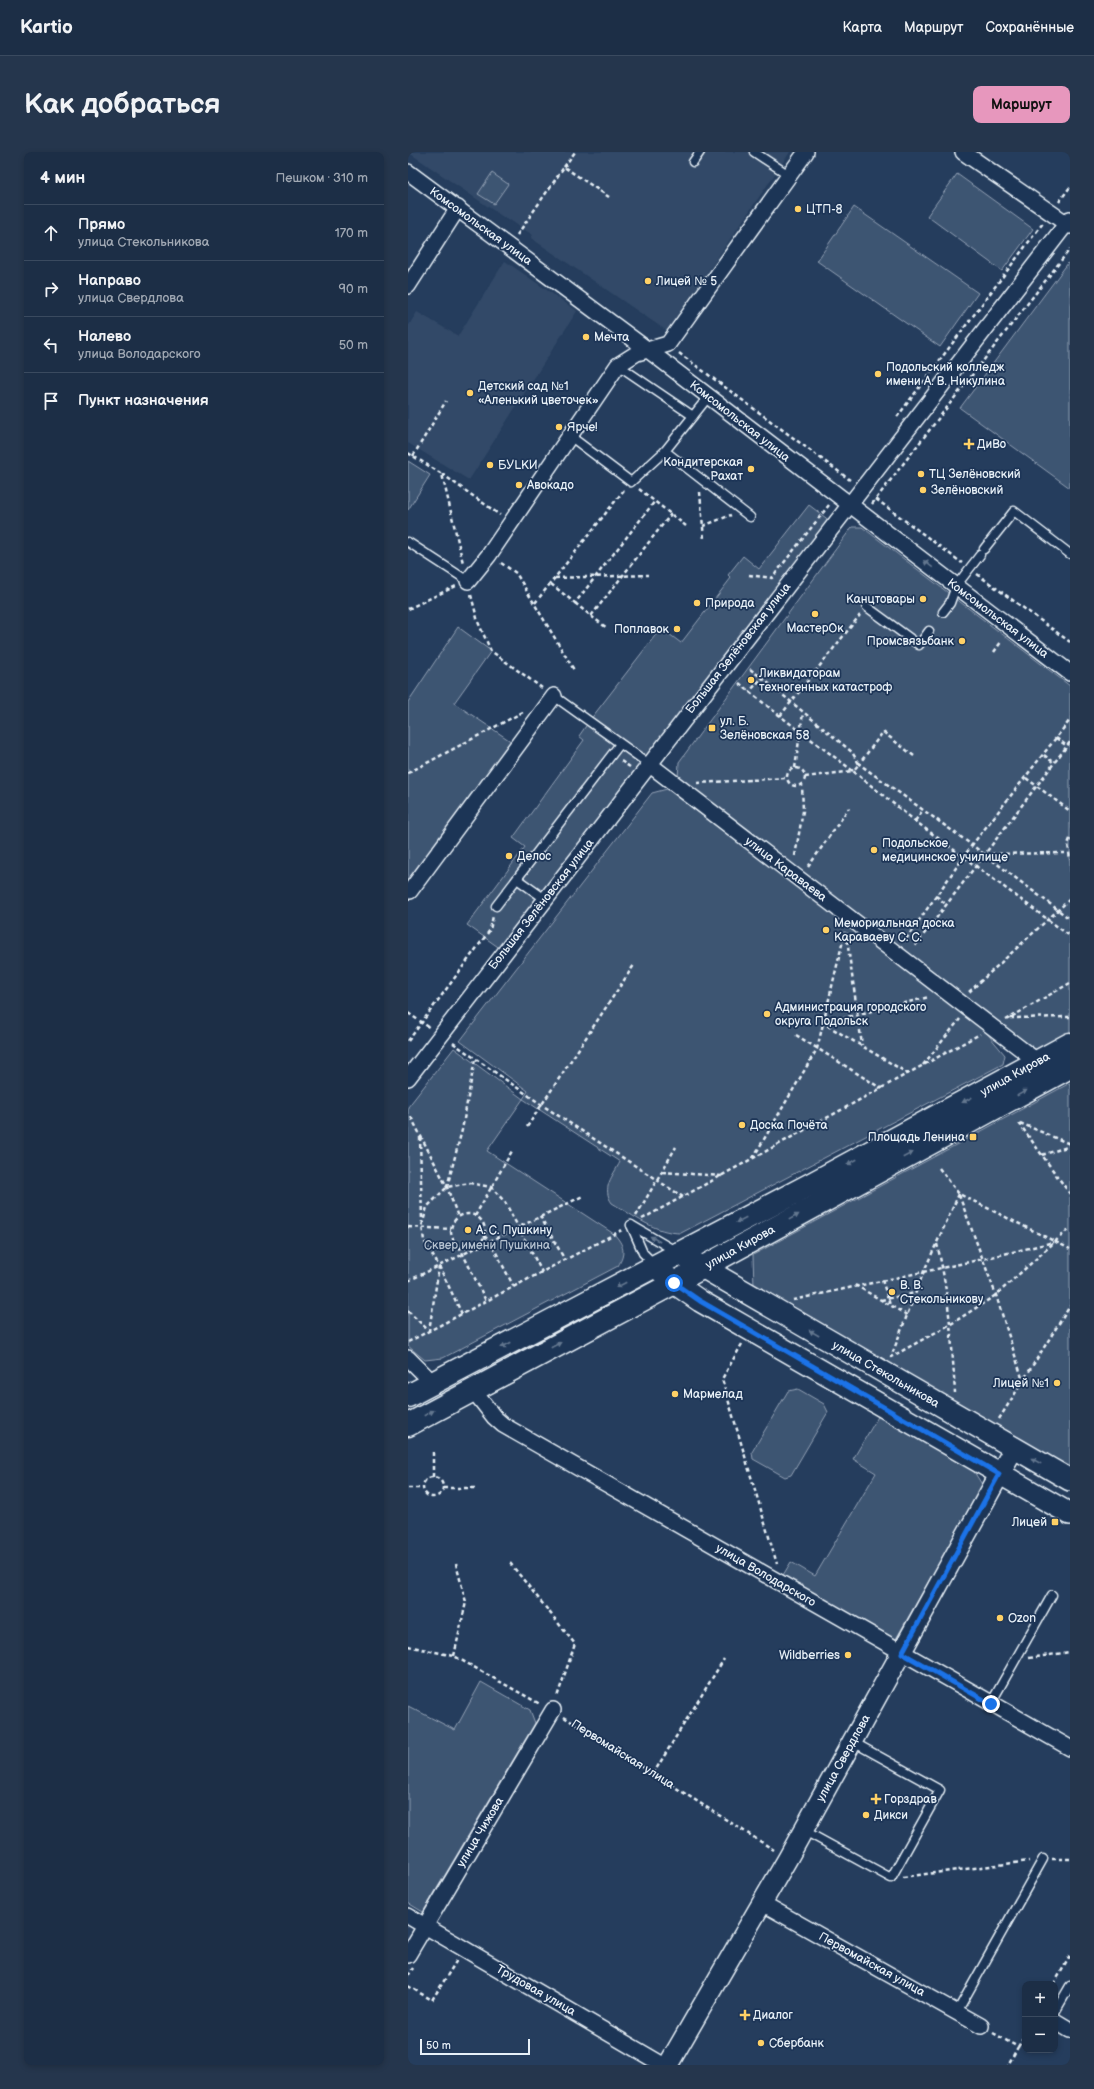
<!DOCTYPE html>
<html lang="ru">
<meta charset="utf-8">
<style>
body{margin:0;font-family:"Balsamiq Sans",sans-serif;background:#25364d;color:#f1f3f6}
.controls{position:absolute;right:12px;bottom:12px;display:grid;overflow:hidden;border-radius:8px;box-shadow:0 2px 6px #0003}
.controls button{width:36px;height:36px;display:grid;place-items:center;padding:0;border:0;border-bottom:1px solid #3a4a5f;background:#1c2e46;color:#f1f3f6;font:20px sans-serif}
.scale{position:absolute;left:12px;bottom:10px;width:110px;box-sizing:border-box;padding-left:4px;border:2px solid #e8f1f8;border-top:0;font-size:11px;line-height:14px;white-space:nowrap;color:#e8f1f8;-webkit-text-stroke:3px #1d3557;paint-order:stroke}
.stop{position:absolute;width:12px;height:12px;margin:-9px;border:3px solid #1a73e8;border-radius:50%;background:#fff}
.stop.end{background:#1a73e8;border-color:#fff;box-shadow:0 1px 4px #0008}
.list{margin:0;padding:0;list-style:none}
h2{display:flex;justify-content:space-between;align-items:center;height:52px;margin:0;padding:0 16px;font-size:17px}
h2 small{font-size:13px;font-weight:400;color:#a0a8b3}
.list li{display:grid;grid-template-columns:26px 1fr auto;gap:12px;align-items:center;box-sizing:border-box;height:56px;padding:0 16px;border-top:1px solid #3a4a5f}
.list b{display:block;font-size:15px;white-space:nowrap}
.list p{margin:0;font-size:13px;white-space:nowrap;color:#a0a8b3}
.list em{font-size:13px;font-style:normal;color:#a0a8b3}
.icon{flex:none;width:22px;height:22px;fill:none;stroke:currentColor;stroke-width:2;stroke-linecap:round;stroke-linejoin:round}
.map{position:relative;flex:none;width:662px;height:1913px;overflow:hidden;border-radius:8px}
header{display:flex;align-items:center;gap:24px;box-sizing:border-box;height:56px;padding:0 20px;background:#1c2e46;border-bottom:1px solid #3a4a5f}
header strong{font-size:19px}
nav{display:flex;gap:22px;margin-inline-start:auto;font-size:14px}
.intro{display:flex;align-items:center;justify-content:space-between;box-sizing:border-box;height:96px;padding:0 24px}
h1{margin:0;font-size:28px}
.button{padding:10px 18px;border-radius:8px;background:#e797bd;color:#111;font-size:14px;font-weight:700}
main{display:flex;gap:24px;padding:0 24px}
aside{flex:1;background:#1c2e46;border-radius:8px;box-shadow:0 2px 6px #0003}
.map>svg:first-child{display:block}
.built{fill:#334a68}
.green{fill:#3e5472;stroke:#93a2b5}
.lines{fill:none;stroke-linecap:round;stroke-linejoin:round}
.service-casing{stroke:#e8f1f8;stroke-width:11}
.minor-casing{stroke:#e8f1f8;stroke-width:18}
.tertiary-casing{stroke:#e8f1f8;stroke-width:22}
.secondary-casing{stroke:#e8f1f8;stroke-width:24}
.primary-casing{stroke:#e8f1f8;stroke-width:25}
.path{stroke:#e8f1f8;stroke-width:2.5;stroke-dasharray:4 3;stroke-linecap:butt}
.service{stroke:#1d3557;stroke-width:8}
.minor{stroke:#1d3557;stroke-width:15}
.tertiary{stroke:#1d3557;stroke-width:19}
.secondary{stroke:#1d3557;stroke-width:21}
.primary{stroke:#1d3557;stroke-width:22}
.oneway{fill:#64778f}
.route{stroke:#1a73e8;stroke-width:5}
.poi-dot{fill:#ffd166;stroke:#1d3557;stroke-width:1.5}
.labels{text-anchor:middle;stroke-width:3.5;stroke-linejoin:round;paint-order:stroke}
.poi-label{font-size:12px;fill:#e8f1f8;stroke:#1d3557;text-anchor:start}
.street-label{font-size:12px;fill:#e8f1f8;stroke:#1d3557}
.park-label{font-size:12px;fill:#b5c2d0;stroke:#1d3557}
</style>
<header>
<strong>Kartio</strong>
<nav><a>Карта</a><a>Маршрут</a><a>Сохранённые</a></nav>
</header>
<div class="intro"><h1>Как добраться</h1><a class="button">Маршрут</a></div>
<main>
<aside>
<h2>4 мин<small>Пешком · 310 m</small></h2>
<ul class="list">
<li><svg class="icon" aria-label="ahead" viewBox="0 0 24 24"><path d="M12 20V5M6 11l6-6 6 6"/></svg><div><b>Прямо</b><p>улица Стекольникова</p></div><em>170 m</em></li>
<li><svg class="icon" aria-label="right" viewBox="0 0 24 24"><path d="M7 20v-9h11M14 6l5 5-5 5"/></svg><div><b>Направо</b><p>улица Свердлова</p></div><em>90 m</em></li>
<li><svg class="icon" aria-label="left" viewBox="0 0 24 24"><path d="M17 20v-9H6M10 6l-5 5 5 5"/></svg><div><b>Налево</b><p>улица Володарского</p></div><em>50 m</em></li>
<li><svg class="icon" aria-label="arrive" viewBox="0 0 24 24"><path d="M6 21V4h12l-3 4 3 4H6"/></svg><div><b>Пункт назначения</b></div></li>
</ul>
</aside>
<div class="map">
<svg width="662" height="1913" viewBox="0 0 662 1913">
<rect width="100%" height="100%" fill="#253d5d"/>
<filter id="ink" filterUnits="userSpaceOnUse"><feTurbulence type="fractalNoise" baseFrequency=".025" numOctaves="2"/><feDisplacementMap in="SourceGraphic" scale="8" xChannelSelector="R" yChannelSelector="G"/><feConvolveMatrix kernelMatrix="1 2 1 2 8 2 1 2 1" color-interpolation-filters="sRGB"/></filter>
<g filter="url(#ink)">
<g class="built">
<polygon points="0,0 382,0 259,179 123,86 125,83 114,76 102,68 101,69"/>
<polygon points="97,109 169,159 61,328 0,291 0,175 9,160 50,184"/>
</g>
<g class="green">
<polygon points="84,21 100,32 86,52 70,42"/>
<polygon points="549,22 625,77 594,119 519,64"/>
<polygon points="446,55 570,141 532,195 409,109"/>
<polygon points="662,110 662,336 552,256 660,111"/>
<polygon points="0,309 22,323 0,358"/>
<polygon points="401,353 422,369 239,607 182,568 253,476 273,491 323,426 320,423 335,404 351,417"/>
<polygon points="444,375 454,375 662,534 662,881 629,899 270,626 271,610"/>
<polygon points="50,475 83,499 46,551 107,592 0,736 0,550"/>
<polygon points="180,571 237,611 93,797 59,773 117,695 105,686 176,588 171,584"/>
<path d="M259 637 572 873 597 903 595 912 273 1081C247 1081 226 1064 204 1051 193 1036 205 1024 212 1010L115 947 79 999 206 1082C216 1093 218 1101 210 1114L35 1206 17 1208 0 1194V955L46 896 115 947 120 939 52 889 244 641Z"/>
<polygon points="662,931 662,1320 346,1135 345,1103"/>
<polygon points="390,1237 416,1252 420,1260 383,1323 377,1325 345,1307 344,1300 380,1239"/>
<polygon points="471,1263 563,1315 575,1334 485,1492 372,1428 383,1410 407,1424 468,1321 445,1307"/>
<polygon points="73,1530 122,1558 127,1571 15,1760 0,1751 0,1554 47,1578"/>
</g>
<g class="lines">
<g class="service-casing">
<g id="service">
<polyline points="346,0 381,23"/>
<polyline points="285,10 292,0"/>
<polyline points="210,213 285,264"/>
<polyline points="301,244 257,299 342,365"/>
<polyline points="162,284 223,330 257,299"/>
<polyline points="0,390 60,429"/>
<polyline points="576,397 606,359 662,402"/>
<polyline points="459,455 511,493 521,479"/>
<polyline points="535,460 542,451 548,434 572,403"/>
<polyline points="146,544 241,612"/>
<polyline points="109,727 137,747"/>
<polyline points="88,754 212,592"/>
<polyline points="223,1073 269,1100"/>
<polyline points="223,1073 235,1101 247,1113"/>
<polyline points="583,1551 644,1443"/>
<polyline points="395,1678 483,1726 532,1638 445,1590"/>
<polyline points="549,1860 635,1707"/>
<polyline points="647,1860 662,1834"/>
</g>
</g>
<g class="minor-casing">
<g id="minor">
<polyline points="555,0 662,74"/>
<polyline points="0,20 240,198 662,521"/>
<polyline points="0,134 50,56"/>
<polyline points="60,429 81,403 210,213 229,201 260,192 398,0"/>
<polyline points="241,612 630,910"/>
<polyline points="0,739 2,739 146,544"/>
<polyline points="0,926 662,67"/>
<polyline points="0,1206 25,1231"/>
<polyline points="65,1238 86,1265 95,1273 662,1596"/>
<polyline points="354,1751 573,1874"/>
<polyline points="0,1764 255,1913"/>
<polyline points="0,1803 145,1558"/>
<polyline points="647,1869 662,1878"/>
</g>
</g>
<g class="tertiary-casing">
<polyline id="tertiary" points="260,1913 380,1706 606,1296"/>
</g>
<g class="secondary-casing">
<g id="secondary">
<polyline points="270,1101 662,1328"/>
<polyline points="247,1114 266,1131 292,1149 662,1362"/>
</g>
</g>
<g class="primary-casing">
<g id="primary">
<polyline points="0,1244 405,1031 662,892"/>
<polyline points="0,1273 266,1131 662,915"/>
</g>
</g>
<g class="path">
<polyline points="156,15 167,0"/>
<polyline points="651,50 662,35"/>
<polyline points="109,83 156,15 201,45"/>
<polyline points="271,201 442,328"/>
<polyline points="489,265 635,71"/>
<polyline points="0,301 34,322 55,411"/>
<polyline points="5,304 38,249"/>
<polyline points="34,322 92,363"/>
<polyline points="231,337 278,374"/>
<polyline points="292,340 296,387"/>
<polyline points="468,347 554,411"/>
<polyline points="464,352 662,97"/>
<polyline points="295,374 323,363"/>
<polyline points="93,411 108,421 166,518"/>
<polyline points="569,422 662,490"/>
<polyline points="341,423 364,426 421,353"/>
<polyline points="147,426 240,423"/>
<polyline points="143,432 167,451 247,349"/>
<polyline points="63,443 70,470 83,499 134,536"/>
<polyline points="127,451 216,338"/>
<polyline points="167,451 183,464 263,362"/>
<polyline points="0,457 48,434"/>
<polyline points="183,464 199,476"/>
<polyline points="586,500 593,490"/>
<polyline points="342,517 354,526"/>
<path d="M331 531C368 562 407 590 445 619L451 612 444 600 354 526 341 540"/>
<polyline points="372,564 452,463"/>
<polyline points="648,586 659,594"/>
<polyline points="636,603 646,611"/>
<polyline points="506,604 475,580 451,612 564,693 662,568"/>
<polyline points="213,609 222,615"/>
<circle cx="388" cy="625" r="9"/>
<polyline points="387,616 395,561"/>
<polyline points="0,621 115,560"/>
<polyline points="397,625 445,619 507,669 662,784"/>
<polyline points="618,626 662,659"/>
<polyline points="289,631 378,626"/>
<polyline points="507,669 515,658"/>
<polyline points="662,687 660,692 662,708"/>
<polyline points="576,702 660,701"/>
<polyline points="387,704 395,659 394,632"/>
<polyline points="400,715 441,656"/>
<polyline points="528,744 539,753"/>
<polyline points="438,781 454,893"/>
<polyline points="498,787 564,693 662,767"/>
<polyline points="507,794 662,590"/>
<polyline points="561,840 662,747"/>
<polyline points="0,861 22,876"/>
<polyline points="602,866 662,865"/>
<polyline points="598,868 662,831"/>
<polyline points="388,883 474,937"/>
<polyline points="0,889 82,778 85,764"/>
<polyline points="45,891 134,953 275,1045"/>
<polyline points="515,913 552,867"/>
<polyline points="501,922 415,871 521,845"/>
<polyline points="3,965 39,1035 50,1065"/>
<polyline points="611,971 662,1042"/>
<polyline points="612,971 662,992"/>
<polyline points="119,975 226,813"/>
<polyline points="12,985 14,1070"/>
<polyline points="634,1003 662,994"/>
<polyline points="345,1006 409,897 437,780"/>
<polyline points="531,1016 551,1042 662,1097"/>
<polyline points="254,1020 314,1024"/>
<polyline points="39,1035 54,978 67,907"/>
<polyline points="551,1042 516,1119 483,1205 543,1172 588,1143 662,1076"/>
<polyline points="551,1043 588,1143 615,1229"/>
<circle cx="60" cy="1079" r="17"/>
<polyline points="67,1064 104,999"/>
<polyline points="132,1064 157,1108"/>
<polyline points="228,1064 268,995"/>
<polyline points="234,1067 572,882"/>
<polyline points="0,1075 43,1077"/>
<polyline points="76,1084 82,1089 106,1135"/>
<path d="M529 1092C541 1141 544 1191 547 1241"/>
<polyline points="51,1094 78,1149"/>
<polyline points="474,1128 482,1153"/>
<polyline points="0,1129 175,1044"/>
<polyline points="447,1133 499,1163"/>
<polyline points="385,1148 575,1107 646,1090"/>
<polyline points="473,1148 507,1141"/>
<polyline points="0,1159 21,1179 31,1115"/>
<polyline points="54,1162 31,1114 16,1089 14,1074 19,1055 39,1035 62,1031 83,1035 97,1050 134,1120"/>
<polyline points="0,1190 214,1078"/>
<polyline points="334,1192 314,1227 369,1412"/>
<polyline points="591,1267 662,1154"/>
<polyline points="25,1300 25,1325"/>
<circle cx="25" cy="1335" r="10"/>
<polyline points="0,1336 15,1336"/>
<polyline points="35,1336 67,1336"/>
<polyline points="102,1411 167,1492 149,1545"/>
<polyline points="0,1494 46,1504 132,1552"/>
<polyline points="46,1504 58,1450 48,1412"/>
<polyline points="621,1506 662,1500"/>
<polyline points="156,1565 366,1698"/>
<polyline points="245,1622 316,1507"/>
<polyline points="644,1707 662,1707"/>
<polyline points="495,1725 621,1709"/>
<polyline points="0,1824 5,1816"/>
<polyline points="646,1832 662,1804"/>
<polyline points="0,1834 24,1848 49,1808"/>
<polyline points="585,1881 610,1895 600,1913"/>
<polyline points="610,1895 617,1883"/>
</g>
<use href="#service" class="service"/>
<use href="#minor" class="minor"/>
<use href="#tertiary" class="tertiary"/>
<use href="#secondary" class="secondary"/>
<use href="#primary" class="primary"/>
</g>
<defs><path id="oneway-solid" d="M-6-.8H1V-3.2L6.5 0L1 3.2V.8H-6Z"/></defs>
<g class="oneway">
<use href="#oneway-solid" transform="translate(520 412) rotate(-143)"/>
<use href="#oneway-solid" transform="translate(614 941) rotate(-29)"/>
<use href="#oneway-solid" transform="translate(559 948) rotate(152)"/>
<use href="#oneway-solid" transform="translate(500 1003) rotate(-28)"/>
<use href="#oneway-solid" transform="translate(444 1010) rotate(152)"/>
<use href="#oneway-solid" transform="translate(386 1065) rotate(-29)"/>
<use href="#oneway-solid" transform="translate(333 1068) rotate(153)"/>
<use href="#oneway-solid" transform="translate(247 1087) rotate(-150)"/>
<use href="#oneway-solid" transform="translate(213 1133) rotate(152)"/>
<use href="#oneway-solid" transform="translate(406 1181) rotate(-150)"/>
<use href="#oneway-solid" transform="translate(98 1193) rotate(152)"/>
<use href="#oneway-solid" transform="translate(148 1193) rotate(-28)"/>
<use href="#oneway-solid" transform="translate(21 1261) rotate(-28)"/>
<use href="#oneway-solid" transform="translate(628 1309) rotate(-151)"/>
</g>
</g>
<g class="lines" filter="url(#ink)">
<polyline class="route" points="266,1131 292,1149 591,1322 494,1501 583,1552"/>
</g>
<g class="poi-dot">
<circle cx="390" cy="57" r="4"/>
<circle cx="240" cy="129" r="4"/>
<circle cx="178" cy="185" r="4"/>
<circle cx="470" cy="222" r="4"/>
<circle cx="62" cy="241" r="4"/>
<circle cx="151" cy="275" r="4"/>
<path d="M559 286h4v4h4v4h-4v4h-4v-4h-4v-4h4z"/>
<circle cx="82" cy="313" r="4"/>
<circle cx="343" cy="317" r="4"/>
<circle cx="513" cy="322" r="4"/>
<circle cx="111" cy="333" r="4"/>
<circle cx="515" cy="338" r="4"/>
<circle cx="515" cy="447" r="4"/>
<circle cx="289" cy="451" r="4"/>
<circle cx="407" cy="462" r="4"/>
<circle cx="269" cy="477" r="4"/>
<circle cx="554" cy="489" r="4"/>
<circle cx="343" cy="528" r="4"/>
<rect x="300" y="572" width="8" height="8" rx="2"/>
<circle cx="466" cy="698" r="4"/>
<circle cx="101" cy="704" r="4"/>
<circle cx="418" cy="778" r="4"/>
<circle cx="359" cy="862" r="4"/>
<circle cx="334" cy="973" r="4"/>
<rect x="561" y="981" width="8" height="8" rx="2"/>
<circle cx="60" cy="1078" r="4"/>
<circle cx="484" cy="1140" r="4"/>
<circle cx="649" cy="1231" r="4"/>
<circle cx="267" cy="1242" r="4"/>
<rect x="643" y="1366" width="8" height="8" rx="2"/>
<circle cx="592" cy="1466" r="4"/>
<circle cx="440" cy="1503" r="4"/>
<path d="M466 1641h4v4h4v4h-4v4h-4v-4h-4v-4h4z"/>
<circle cx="458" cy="1663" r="4"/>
<path d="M335 1857h4v4h4v4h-4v4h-4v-4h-4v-4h4z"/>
<circle cx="353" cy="1891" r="4"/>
</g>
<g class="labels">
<g class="poi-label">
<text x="398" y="61">ЦТП-8</text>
<text x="248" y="133">Лицей № 5</text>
<text x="186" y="189">Мечта</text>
<text x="478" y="219">Подольский колледж<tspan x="478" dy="14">имени А. В. Никулина</tspan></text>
<text x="70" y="238">Детский сад №1<tspan x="70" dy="14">«Аленький цветочек»</tspan></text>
<text x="159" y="279">Ярче!</text>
<text x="569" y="296">ДиВо</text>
<text x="335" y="314" text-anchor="end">Кондитерская<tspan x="335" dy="14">Рахат</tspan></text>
<text x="90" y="317">БУLКИ</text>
<text x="521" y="326">ТЦ Зелёновский</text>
<text x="119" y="337">Авокадо</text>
<text x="523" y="342">Зелёновский</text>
<text x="507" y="451" text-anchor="end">Канцтовары</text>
<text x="297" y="455">Природа</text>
<text x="407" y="480" text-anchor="middle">МастерОк</text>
<text x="261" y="481" text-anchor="end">Поплавок</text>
<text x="546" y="493" text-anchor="end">Промсвязьбанк</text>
<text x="351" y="525">Ликвидаторам<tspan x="351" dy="14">техногенных катастроф</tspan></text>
<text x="312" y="573">ул. Б.<tspan x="312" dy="14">Зелёновская 58</tspan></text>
<text x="474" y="695">Подольское<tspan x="474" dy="14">медицинское училище</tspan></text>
<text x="109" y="708">Делос</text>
<text x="426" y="775">Мемориальная доска<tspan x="426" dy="14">Караваеву С. С.</tspan></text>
<text x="367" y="859">Администрация городского<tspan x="367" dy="14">округа Подольск</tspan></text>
<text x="342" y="977">Доска Почёта</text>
<text x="557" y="989" text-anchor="end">Площадь Ленина</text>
<text x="68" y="1082">А. С. Пушкину</text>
<text x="492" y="1137">В. В.<tspan x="492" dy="14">Стекольникову</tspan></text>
<text x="641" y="1235" text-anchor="end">Лицeй №1</text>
<text x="275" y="1246">Мармелад</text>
<text x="639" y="1374" text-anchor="end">Лицeй</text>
<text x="600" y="1470">Ozon</text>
<text x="432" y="1507" text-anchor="end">Wildberries</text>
<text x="476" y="1651">Горздрав</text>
<text x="466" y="1667">Дикси</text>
<text x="345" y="1867">Диалог</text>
<text x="361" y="1895">Сбербанк</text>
</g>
<g class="street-label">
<text transform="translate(73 74) rotate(36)" y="4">Комсомольская улица</text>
<text transform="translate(332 269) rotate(38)" y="4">Комсомольская улица</text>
<text transform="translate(590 466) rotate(37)" y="4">Комсомольская улица</text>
<text transform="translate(330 496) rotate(-52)" y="4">Большая Зелёновская улица</text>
<text transform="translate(378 717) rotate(37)" y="4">улица Караваева</text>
<text transform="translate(133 752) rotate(-52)" y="4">Большая Зелёновская улица</text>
<text transform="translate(607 922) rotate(-29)" y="4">улица Кирова</text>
<text transform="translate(332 1095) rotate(-29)" y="4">улица Кирова</text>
<text transform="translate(478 1222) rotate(30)" y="4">улица Стекольникова</text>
<text transform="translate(358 1423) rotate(30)" y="4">улица Володарского</text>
<text transform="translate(215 1602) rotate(32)" y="4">Первомайская улица</text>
<text transform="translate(435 1606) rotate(-61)" y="4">улица Свердлова</text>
<text transform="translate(72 1680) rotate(-59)" y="4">улица Чижова</text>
<text transform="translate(464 1812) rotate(29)" y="4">Первомайская улица</text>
<text transform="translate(128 1838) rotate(30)" y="4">Трудовая улица</text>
</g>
<g class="park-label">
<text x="79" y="1097">Сквер имени Пушкина</text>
</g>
</g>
</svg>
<div class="controls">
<button>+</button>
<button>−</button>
</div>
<div class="scale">50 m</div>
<div class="stop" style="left:266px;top:1131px"></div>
<div class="stop end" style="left:583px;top:1552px"></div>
</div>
</main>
